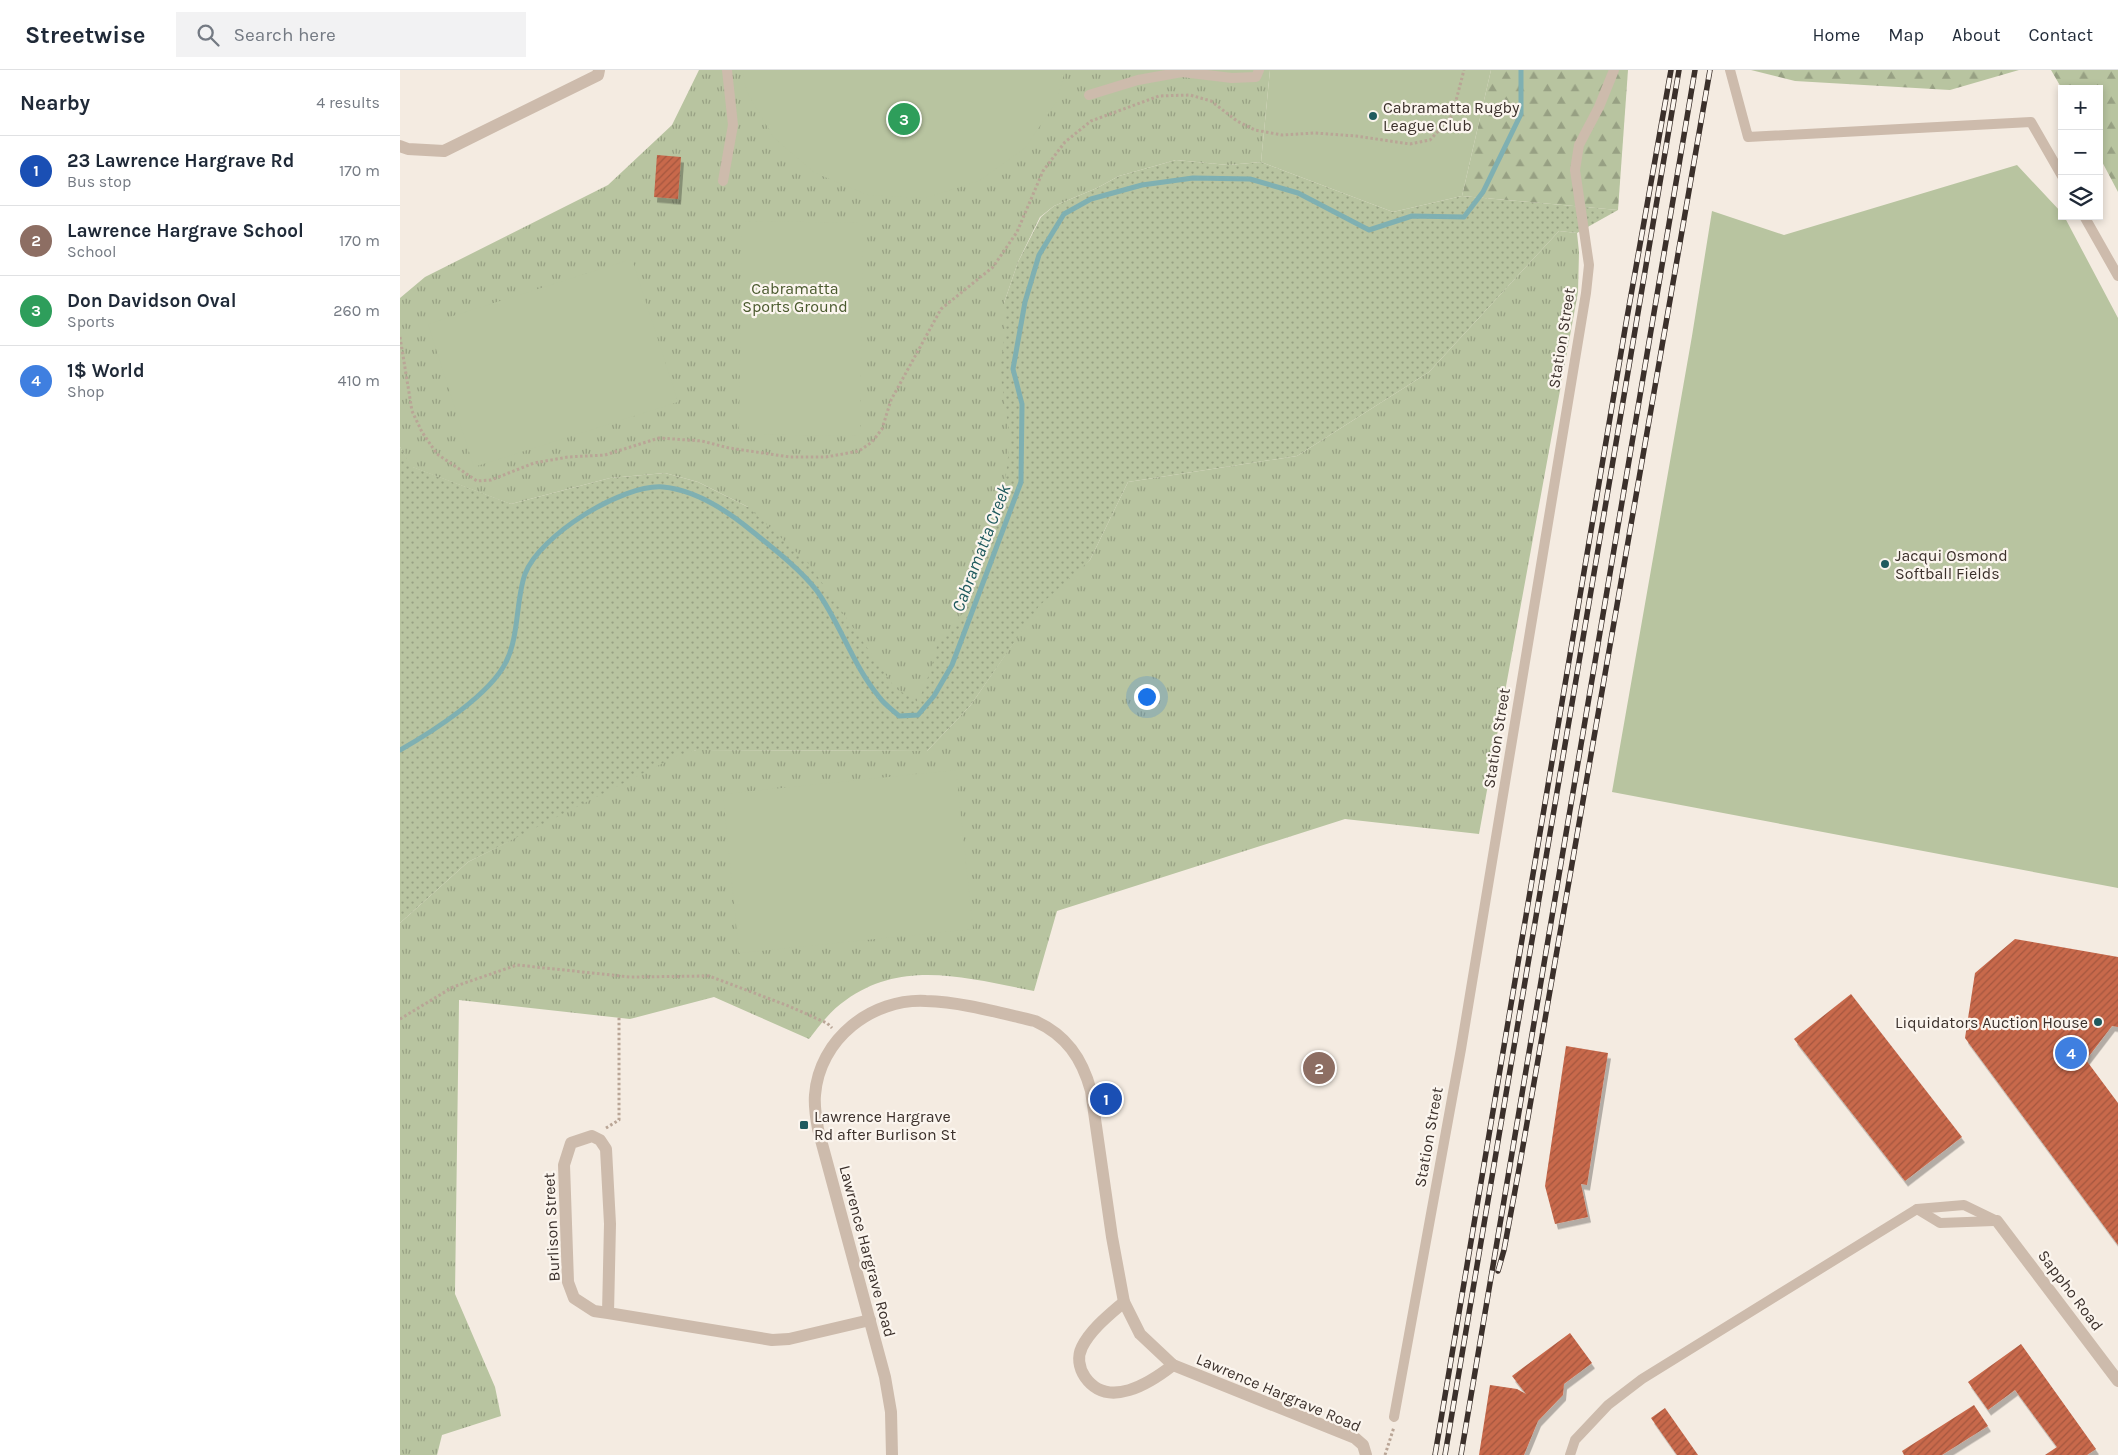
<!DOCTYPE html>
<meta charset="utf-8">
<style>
body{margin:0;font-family:Karla,sans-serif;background:#f2f2f3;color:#1f2937}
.controls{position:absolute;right:15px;top:15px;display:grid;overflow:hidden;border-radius:0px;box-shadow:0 2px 8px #0003}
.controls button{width:45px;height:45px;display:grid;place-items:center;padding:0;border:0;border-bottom:1px solid #e0e1e3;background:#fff;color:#1f2937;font:25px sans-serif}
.you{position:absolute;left:746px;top:626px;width:18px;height:18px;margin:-12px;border:4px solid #fff;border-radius:50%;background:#1a73e8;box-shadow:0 0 0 8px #1a73e833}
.badge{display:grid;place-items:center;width:32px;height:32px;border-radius:50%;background:#0b8043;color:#fff;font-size:16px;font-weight:700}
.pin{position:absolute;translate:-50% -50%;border:2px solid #fff;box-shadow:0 1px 5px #0006}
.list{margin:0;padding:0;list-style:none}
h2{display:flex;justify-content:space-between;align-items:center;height:65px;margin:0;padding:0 20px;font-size:21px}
h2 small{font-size:16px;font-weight:400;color:#747a83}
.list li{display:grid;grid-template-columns:32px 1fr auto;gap:15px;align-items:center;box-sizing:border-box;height:70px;padding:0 20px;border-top:1px solid #e0e1e3}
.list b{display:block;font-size:19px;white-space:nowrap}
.list p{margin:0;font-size:16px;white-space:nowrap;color:#747a83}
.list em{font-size:16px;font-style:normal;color:#747a83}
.icon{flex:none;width:28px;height:28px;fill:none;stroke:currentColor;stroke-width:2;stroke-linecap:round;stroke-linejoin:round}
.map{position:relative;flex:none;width:1718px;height:1385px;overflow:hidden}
header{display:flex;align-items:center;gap:30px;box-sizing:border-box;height:70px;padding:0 25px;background:#fff;border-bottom:1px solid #e0e1e3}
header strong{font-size:24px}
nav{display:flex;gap:28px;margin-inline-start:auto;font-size:18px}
.search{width:350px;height:45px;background:#f2f2f3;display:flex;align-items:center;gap:12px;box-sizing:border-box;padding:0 18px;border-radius:0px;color:#747a83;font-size:19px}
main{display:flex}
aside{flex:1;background:#fff}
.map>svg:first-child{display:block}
.grass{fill:url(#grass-dots)}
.forest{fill:url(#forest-firs)}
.park{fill:url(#park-tufts)}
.garden{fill:#b8c4a0}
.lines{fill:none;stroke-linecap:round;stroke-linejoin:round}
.stream{stroke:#7fb0b2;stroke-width:5}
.building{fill:url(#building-hatch);filter:url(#shadow)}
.path{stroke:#b9a596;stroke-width:3;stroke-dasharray:2.5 2.5;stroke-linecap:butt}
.lane{stroke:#cdbbac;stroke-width:10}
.street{stroke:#cdbbac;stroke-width:12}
.rail-casing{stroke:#3b302b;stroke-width:5.5}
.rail{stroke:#fbf5ee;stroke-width:4;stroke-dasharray:11;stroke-linecap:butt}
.poi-dot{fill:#1f5a5e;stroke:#fbf5ee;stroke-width:2}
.labels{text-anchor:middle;stroke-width:4.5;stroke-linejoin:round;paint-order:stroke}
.poi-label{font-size:16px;fill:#3b302b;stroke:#fbf5ee;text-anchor:start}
.park-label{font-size:16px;fill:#4a5a2e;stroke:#fbf5ee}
.street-label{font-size:16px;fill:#3b302b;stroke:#fbf5ee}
.water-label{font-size:18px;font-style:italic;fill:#1f5a5e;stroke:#fbf5ee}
</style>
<header>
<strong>Streetwise</strong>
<div class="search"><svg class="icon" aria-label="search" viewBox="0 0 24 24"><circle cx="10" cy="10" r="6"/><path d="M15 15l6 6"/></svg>Search here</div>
<nav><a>Home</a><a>Map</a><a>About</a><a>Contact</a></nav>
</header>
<main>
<aside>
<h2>Nearby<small>4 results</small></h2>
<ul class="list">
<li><span class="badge" style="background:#1a4fb4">1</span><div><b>23 Lawrence Hargrave Rd</b><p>Bus stop</p></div><em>170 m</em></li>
<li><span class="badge" style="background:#8d6e63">2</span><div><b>Lawrence Hargrave School</b><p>School</p></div><em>170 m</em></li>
<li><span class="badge" style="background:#2e9e5b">3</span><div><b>Don Davidson Oval</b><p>Sports</p></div><em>260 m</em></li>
<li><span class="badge" style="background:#3f7fe0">4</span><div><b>1$ World</b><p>Shop</p></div><em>410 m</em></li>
</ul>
</aside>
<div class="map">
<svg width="1718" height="1385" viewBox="0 0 1718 1385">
<defs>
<pattern id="grass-dots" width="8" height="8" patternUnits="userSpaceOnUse" patternTransform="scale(1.25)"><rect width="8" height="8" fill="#b8c4a0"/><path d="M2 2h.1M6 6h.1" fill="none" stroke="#97a083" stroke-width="1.8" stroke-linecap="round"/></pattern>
<pattern id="forest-firs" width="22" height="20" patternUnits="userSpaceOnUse" patternTransform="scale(1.25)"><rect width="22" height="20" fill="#b8c4a0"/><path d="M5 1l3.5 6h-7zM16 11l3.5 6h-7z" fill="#97a083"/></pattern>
<pattern id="park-tufts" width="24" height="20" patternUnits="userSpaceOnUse" patternTransform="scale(1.25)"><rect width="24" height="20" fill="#b8c4a0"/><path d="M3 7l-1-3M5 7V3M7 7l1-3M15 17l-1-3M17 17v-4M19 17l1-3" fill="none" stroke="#97a083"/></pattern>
<pattern id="building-hatch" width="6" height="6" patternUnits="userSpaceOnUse" patternTransform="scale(1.25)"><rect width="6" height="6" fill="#c8694b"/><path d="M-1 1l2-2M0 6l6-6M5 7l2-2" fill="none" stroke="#a4573f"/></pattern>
<filter id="shadow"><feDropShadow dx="3" dy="5.5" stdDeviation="0" flood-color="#0004"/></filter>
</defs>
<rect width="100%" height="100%" fill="#f4ebe1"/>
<polygon class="grass" points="776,90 828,95 861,92 993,142 1062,126 1218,140 1177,163 1159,161 1029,302 897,386 728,412 690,490 614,573 570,636 527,681 296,680 68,792 0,853 0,377 13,397 111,434 210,408 265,403 298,412 348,437 604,233 618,192 641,147 654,136 697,118 719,106"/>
<g class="forest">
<polygon points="1091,0 1228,0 1218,140 1062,126"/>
<polygon points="1351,0 1619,0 1550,20 1395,11"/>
<polygon points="1651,0 1718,0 1718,122 1699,86 1699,19 1662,19"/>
</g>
<g class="park">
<polygon points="299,0 870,0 861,92 828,95 776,90 719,106 697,118 654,136 640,147 618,192 604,233 605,261 600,301 610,369 606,405 596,444 584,486 566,523 562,544 537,576 530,602 518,632 495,618 409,494 348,437 298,412 265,403 210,408 111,434 12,397 0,377 0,228 25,207 208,115 272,55"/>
<path d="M1159 161 1177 163 1179 182 1178 222 1079 764 945 749 657 841 634 921C570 909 504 888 446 930 431 940 420 955 409 969L314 927 230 949 59 930 55 1224 95 1317 101 1346 42 1365 37 1385H0V853L68 792 277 686 296 680 527 681 570 636 639 536 690 490 728 412 897 386 1029 302Z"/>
</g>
<g class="garden">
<polygon points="342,0 665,0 657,31 625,78 579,111 525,128 468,125 415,103 374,68 347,22"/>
<polygon points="870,0 1091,0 1062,126 993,142 861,92"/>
<polygon points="1617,95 1661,142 1662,146 1664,146 1718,248 1718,818 1212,722 1292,266 1312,141 1384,165"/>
<polygon points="342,151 463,153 460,366 339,364"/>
<polygon points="232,189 278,332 74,397 28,254"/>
<polygon points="556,700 573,859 339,883 323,724"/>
</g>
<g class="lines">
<path class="stream" d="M0 680C32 662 90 625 106 592 119 567 116 529 125 504 140 465 222 414 263 417 296 420 329 442 353 462 374 479 401 500 417 521 441 555 453 596 480 628 485 635 493 640 499 646L518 645 534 626 552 595 621 412 622 334 613 299 625 232 639 185 664 144 691 129 742 115 793 108 850 109 898 123 969 160 1012 146 1064 147 1083 122 1121 44V0"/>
</g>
<g class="building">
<polygon points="257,85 281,87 278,129 254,127"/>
<polygon points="1615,869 1718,887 1718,957 1712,956 1686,990 1718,1033 1718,1175 1565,968 1575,903"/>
<polygon points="1451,924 1562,1067 1505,1111 1394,969"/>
<polygon points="1166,976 1208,983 1187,1115 1181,1114 1188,1147 1155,1154 1145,1116"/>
<polygon points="1170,1263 1192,1293 1164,1314 1163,1325 1138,1351 1124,1385 1079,1385 1090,1315 1117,1319 1126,1324 1112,1306"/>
<polygon points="1621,1274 1696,1379 1687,1385 1645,1385 1657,1377 1615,1320 1588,1340 1568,1312"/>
<polygon points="1574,1335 1588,1356 1542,1385 1504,1385 1502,1381"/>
<polygon points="1265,1338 1298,1385 1277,1385 1251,1348"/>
</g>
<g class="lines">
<g class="path">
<polyline points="0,267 12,341 22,362 37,384 77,411 91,410 134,393 168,387 205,385 259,368 302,371 329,378 390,387 426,387 459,381 472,372 482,359 491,330 541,239 593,197 617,162 643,101 665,72 691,51 759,26 790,25 811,31 837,51 855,60 882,65 915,63 956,66 1010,74 1030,70 1052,46 1064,0"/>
<polyline points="0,949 53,917 117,895 230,907 309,906 386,935 427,953 432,958"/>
<polyline points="206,1058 219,1050 219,947"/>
<polyline points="985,1385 994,1357"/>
</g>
<g class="lane">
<polyline points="1330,0 1348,67 1631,52 1662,106"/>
<polyline points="689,25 738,10 782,2 832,8 856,7 859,0"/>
<polyline points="323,111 333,55 327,0"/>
<polyline points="1684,146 1718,206"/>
<polyline points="1517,1139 1540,1153 1594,1151"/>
<polyline points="994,1347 1061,979 1186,223 1189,195 1175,100 1179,75 1199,37 1214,0"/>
<polyline points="1170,1385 1175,1370 1208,1335 1242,1309 1517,1139 1564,1135 1597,1151"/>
</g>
<g class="street">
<polyline points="0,76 8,79 44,81 198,5 199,0"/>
<polyline points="1597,1151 1718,1311"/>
<path d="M724 1232C709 1245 691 1259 682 1277 677 1287 679 1298 685 1307 708 1340 750 1313 773 1295"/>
<polyline points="208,1243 210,1154 206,1079 200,1070 192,1066 171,1073 164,1095 168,1212 174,1228 194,1241 208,1243 372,1270 389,1269 470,1250"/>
<path d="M492 1385 491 1342 485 1307 418 1059C416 1048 414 1036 415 1025 419 969 472 928 526 931 562 932 600 943 635 951 666 965 682 988 691 1021L712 1167 724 1232 740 1264 773 1295 955 1368 963 1375 966 1385"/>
</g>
<g class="rail-casing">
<g id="rail">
<polyline points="1098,1201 1104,1180 1119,1099 1310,0"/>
<polyline points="1035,1385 1225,259 1271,0"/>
<polyline points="1045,1385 1279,0"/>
<polyline points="1061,1385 1295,0"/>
</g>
</g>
<use href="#rail" class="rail"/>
</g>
<g class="poi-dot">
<circle cx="973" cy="46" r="5"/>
<circle cx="1485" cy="494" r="5"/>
<circle cx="1698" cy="952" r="5"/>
<rect x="399" y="1050" width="10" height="10" rx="2.5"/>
</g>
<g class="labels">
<g class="poi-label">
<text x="983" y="43">Cabramatta Rugby<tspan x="983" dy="18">League Club</tspan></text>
<text x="1495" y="491">Jacqui Osmond<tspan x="1495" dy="18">Softball Fields</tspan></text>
<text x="1688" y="958" text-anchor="end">Liquidators Auction House</text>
<text x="414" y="1052">Lawrence Hargrave<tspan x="414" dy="18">Rd after Burlison St</tspan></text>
</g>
<g class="park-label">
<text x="395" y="224">Cabramatta<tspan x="395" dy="18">Sports Ground</tspan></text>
</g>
<g class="street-label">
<text transform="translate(1161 268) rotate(-81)" y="6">Station Street</text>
<text transform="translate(1096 668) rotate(-81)" y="6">Station Street</text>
<text transform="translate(1028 1067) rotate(-80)" y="6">Station Street</text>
<text transform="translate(151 1157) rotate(-93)" y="6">Burlison Street</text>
<text transform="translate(468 1181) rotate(75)" y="6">Lawrence Hargrave Road</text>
<text transform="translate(1671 1220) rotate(53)" y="6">Sappho Road</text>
<text transform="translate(879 1322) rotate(23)" y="6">Lawrence Hargrave Road</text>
</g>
<g class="water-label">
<text transform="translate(581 478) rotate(-69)" y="6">Cabramatta Creek</text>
</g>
</g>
</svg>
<div class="controls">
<button>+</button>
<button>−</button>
<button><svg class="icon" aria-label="layers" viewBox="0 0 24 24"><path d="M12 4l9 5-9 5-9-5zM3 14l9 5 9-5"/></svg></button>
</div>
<div class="you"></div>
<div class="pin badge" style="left:706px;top:1029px;background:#1a4fb4">1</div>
<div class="pin badge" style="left:919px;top:998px;background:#8d6e63">2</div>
<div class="pin badge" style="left:504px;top:49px;background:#2e9e5b">3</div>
<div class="pin badge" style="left:1671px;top:983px;background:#3f7fe0">4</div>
</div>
</main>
